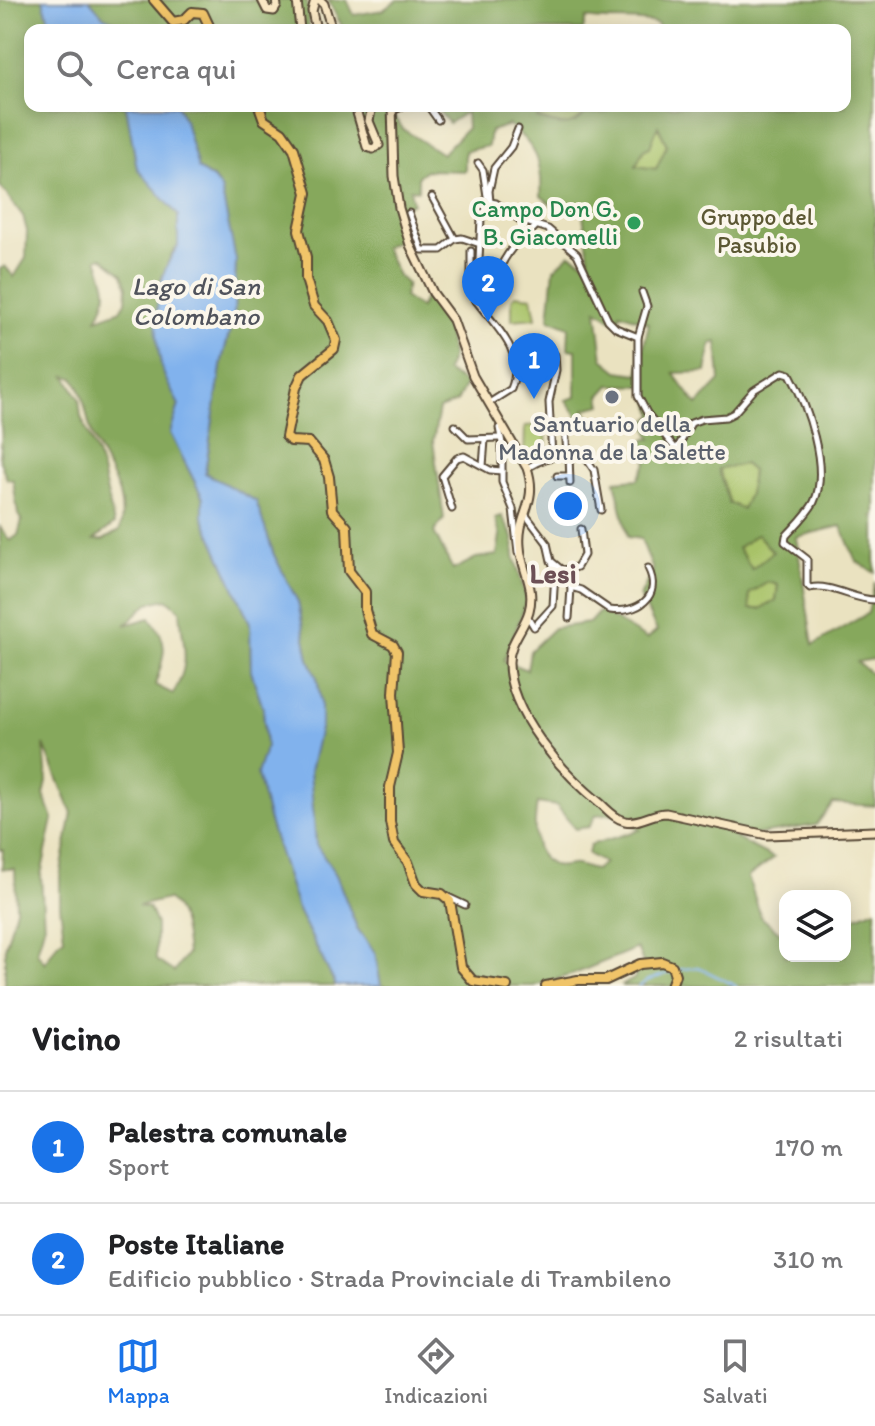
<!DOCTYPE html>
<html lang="it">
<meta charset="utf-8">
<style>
body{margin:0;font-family:Itim,sans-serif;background:#f2f2f2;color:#202124}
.controls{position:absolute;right:24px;bottom:24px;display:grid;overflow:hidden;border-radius:16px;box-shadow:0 4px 20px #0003}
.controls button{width:72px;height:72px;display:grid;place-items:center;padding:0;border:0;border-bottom:2px solid #e0e0e0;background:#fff;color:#202124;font:40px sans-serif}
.you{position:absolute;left:568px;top:506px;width:28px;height:28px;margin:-20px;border:6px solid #fff;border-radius:50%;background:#1a73e8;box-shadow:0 0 0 12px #1a73e833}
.badge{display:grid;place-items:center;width:52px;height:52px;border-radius:50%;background:#1a73e8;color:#fff;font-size:26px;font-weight:700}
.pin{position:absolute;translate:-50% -66px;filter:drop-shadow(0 2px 4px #0008)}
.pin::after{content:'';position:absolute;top:42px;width:28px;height:24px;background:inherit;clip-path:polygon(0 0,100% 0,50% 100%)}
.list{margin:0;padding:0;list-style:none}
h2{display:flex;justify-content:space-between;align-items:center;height:104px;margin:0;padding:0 32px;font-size:34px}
h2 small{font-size:26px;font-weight:400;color:#757577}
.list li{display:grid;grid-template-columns:52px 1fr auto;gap:24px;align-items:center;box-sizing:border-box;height:112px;padding:0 32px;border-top:2px solid #e0e0e0}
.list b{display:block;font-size:30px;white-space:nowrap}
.list p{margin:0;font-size:26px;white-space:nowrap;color:#757577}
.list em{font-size:26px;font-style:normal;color:#757577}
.icon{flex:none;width:44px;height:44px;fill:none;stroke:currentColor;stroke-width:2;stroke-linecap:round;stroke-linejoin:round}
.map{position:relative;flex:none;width:875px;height:986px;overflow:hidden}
.search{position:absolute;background:#fff;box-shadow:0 4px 20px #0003;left:24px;right:24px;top:24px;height:88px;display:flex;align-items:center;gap:20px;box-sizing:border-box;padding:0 28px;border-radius:16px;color:#757577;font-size:30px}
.sheet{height:328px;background:#fff}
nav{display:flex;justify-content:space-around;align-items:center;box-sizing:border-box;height:112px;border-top:2px solid #e0e0e0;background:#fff;font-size:22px;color:#757577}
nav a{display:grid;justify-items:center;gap:4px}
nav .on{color:#1a73e8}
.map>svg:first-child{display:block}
.green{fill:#a8c268;stroke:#727643;stroke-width:2}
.forest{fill:#86a85c;stroke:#60693d;stroke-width:2;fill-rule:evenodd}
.water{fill:#81b2ed;stroke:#5e6e86;stroke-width:2}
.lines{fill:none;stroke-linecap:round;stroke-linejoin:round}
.stream{stroke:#81b2ed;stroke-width:2}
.street-casing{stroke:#554636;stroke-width:9}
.secondary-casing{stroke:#554636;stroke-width:11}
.primary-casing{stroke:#554636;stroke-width:12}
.street{stroke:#fff;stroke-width:5}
.secondary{stroke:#f9e7c3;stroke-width:7}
.primary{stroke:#f0c469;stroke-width:8}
.leisure-dot{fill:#2e9e5b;stroke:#fbf7ec;stroke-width:3}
.worship-dot{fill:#6b7280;stroke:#fbf7ec;stroke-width:3}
.labels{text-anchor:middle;stroke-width:8;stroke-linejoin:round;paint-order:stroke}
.leisure-label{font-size:24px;fill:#27864d;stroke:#fbf7ec;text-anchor:end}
.park-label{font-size:24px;fill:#5c5834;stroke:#fbf7ec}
.worship-label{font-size:24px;fill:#5b616d;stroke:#fbf7ec}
.water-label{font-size:26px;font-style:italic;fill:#50535c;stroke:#fbf7ec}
.quarter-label{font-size:28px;font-weight:bold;fill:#6c5055;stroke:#fbf7ec}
</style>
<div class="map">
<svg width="875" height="986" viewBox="0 0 875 986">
<rect width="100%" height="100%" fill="#fbf7ec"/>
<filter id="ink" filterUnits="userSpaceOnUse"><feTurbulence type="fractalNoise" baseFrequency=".0125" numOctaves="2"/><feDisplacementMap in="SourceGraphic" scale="16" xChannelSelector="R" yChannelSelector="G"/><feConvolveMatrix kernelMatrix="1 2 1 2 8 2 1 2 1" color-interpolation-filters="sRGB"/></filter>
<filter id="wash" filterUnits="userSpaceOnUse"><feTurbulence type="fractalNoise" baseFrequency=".006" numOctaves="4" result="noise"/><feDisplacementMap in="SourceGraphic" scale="32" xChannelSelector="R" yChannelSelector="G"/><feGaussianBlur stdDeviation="1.8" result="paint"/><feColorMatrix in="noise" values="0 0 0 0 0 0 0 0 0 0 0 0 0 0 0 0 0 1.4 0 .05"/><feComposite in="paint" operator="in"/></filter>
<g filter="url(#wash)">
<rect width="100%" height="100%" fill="#eae2c0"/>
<g class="green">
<path d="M542 106H561L568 115 570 109 617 106 605 113 586 114C571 130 555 125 537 118Z"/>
<polygon points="657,125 667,145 656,169 635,166"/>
<polygon points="515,295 532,297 536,318 512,320 512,299"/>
<polygon points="546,425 547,454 528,462 524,456 525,426"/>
<polygon points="744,464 752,471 749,494 743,510 729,503 718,468"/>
<polygon points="757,533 773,552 752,570 738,548"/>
<polygon points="768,582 778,585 776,600 760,609 750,609 749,594"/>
</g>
<g class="forest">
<path d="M0 0H43L52 28V30H30V106H126L137 168 178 214V247L172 253 159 285 161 367 179 405 170 433 203 498V517L250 623 251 671 263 708 266 746 257 774 268 818 297 908 336 986H5V948L16 909 15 869H2L3 850H0V527L10 541 18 535 22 520 18 515 13 480 7 479C5 473 1 465 0 461 0 446 4 437 0 421V269L5 266 14 277 26 258 27 231 23 216 0 186ZM102 257 123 274 127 287 126 302 119 311 97 319C111 294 107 285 97 259ZM66 376 74 378C86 397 85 416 93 437 106 472 128 490 120 530L103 540H94L114 524 100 462 81 417 79 398ZM167 599 180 610C182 646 193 660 173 694L155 685C164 657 171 643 150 618L125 625 148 603ZM44 745 72 813 60 877V905L64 938 58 942 45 963 37 952 44 927 41 875 53 819 44 795 47 782ZM167 899C183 909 185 935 187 954L174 972 156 960V924L149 908 138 906Z"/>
<polygon points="89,0 307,0 309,28 136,30 104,17"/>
<path d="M328 0H347L354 15 383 10 397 0H875V515L873 516 875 519V573L856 561 841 526 796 537 813 645 868 613 875 582V659L857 662 875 677V696L870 705H875V806L833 803 816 825 735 838 774 858 748 877 761 917 785 937V956H807L810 959 812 956H845V931L849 930V920L875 909V986H621L634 979 643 962 637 948 574 974 534 986H381L375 953 357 928 336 875 316 845 310 771 321 724V702L317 678 309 659 298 602 274 555 256 501 205 473 222 360 234 315 236 260 221 189 213 178 198 169 185 121 177 106H389L387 117 396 118 403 129 442 154 467 128 466 112 449 123 434 106H542L537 118C555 125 571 130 585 114L605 113 617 106H845V30H659L658 24C634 17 610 23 586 18L583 30H344ZM509 125C536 146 543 162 541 196L563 214 570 208 583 215 590 265 570 254 554 269 549 319 569 327 568 349 576 350V397L566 400 582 422 590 419 585 409 602 405 600 396 610 385 644 386 654 415 645 423 652 439H646L641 449 647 462 638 479 615 481 628 537 641 539 653 570 640 596 657 631 647 639 600 611 589 623 554 628 530 651 527 670 504 661 527 600 514 556 513 537 502 516 495 518 500 535 497 555 476 558 453 570 434 532 444 519 433 441 439 409 457 402 466 384 446 371 452 357 444 317 426 296 420 308 404 297 407 284 398 276 384 247 400 239 393 213 413 203 410 189 418 190V176L426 170 465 171V151L488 146 490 131ZM658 126 667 145 656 169 636 166 643 150 650 147ZM597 310 619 324 620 313 649 323 638 374 618 371 603 359ZM717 342 720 381 697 405 673 373 706 372 711 344ZM744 464 752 471 749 494 742 509 729 503 718 469ZM757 534 773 552 752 569 738 548ZM768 582 778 585 776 600 760 609H750L749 594ZM537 803 557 806 575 829 589 827 596 815 615 813 640 830 590 845 588 854 604 863 595 870C589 869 582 866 576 865 569 864 562 868 556 866 530 860 534 822 537 803Z"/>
</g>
<g class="water">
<polygon points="43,0 89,0 104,17 136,30 52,30"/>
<path d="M126 106H177L185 121 198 169 213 179 221 189 236 260 234 315 222 360 205 473 256 501 274 555 298 602 309 659 317 678 321 702V724L310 771 316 845 336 875 357 928 375 953 381 986H336L297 908 268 818 257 774 266 746 263 708 251 671 250 623 203 517V498L170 433 179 405C173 393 164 379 161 365 153 326 154 279 178 246V215L137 168Z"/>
</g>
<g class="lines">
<g class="stream">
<polyline points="678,970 698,967 736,986"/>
<polyline points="640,986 646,981 672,972"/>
</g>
</g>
</g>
<g filter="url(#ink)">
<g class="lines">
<g class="street-casing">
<g id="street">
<polyline points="428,106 438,120"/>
<polyline points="392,111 404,106"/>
<polyline points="478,163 483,170 487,196"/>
<polyline points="432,197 455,239 462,238 480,244"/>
<path d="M490 202 496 203 520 220 548 229 577 254 608 320 616 328 638 337V396L647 413 674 447 677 449 691 423 702 419 726 417 734 413 754 390 783 372 790 374C807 405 830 468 814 502 807 515 795 526 786 536L785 542 807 559V585L810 588C830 583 854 600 875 600"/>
<polyline points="409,213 422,250 441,250 455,239"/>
<polyline points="471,251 471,290 476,301"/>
<path d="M478 275 496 277C501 264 507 254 516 243 521 236 530 234 536 226"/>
<polyline points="638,337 647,306 642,292"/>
<path d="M489 403 511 389C526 351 497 329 477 302L481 218 490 202 489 191 494 168 511 147 518 129"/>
<polyline points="455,426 468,439 500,438"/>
<polyline points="565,426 567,455"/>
<polyline points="502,427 499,428 502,443 502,482 513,509 518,553"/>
<polyline points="569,455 570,483"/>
<polyline points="552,457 549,402 556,370 555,355"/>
<polyline points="483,466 485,440"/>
<path d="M527 468C545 457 566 451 586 458L594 470 601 510"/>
<polyline points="557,476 569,476"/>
<polyline points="452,509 442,476 457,458 464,456 490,470 502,471"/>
<polyline points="525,514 547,543 551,561 568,575 571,588 569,618"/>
<polyline points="552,562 555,572 577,567 584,555 581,529"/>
<path d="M571 587 581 590 610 610C637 614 663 597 648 568"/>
<polyline points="528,617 534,627 553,606 555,572"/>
<polyline points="448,897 465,905"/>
</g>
</g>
<g class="secondary-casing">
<g id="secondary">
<polyline points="262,0 267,10 274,11 277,6 276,0"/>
<polyline points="297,0 300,30"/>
<polyline points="315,0 312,11 316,30"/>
<polyline points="320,0 324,4 332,30"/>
<polyline points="355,106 367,147 373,149 379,145 369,121 372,106"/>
<path d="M392 106 394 176 399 208 410 245 433 293 453 320 473 376 527 468C539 503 517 514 520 546 521 570 536 586 529 611 524 629 509 642 509 662 508 712 563 773 600 803 607 809 615 819 625 821 639 824 652 813 666 813L767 835 875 831"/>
</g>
</g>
<g class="primary-casing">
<g id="primary">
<polyline points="154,0 173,22 184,20 192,12 203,13 211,30"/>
<polyline points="259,106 264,120 282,132 294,149 307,193 299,230 306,257 306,279 314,306 328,321 336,340 334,349 302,375 296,388 286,437 291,441 309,442 324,460 329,477 332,510 347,527 349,571 365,592 365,610 372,634 393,645 397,652 394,693 398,753 390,787 390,822 394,843 408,862 416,884 423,891 442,894 450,901 461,967 473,981 507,986"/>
<polyline points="546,986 578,980 606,980 640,964 662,962 672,966 675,975 671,986"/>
</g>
</g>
<use href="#street" class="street"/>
<use href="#secondary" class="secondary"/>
<use href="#primary" class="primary"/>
</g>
</g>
<circle class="leisure-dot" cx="634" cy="223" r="8"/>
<circle class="worship-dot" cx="612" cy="397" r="8"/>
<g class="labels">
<g class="leisure-label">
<text x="618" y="217">Campo Don G.<tspan x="618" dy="28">B. Giacomelli</tspan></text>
</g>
<g class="park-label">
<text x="757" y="225">Gruppo del<tspan x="757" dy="28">Pasubio</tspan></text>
</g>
<g class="worship-label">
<text x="612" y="432">Santuario della<tspan x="612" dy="28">Madonna de la Salette</tspan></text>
</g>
<g class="water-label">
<text x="196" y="295">Lago di San<tspan x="196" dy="30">Colombano</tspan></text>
</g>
<g class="quarter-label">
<text x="553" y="583">Lesi</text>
</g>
</g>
</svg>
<div class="controls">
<button><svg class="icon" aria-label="layers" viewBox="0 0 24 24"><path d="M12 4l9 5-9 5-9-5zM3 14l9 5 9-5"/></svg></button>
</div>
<div class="you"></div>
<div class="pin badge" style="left:534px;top:399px">1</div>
<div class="pin badge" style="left:488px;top:322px">2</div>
<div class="search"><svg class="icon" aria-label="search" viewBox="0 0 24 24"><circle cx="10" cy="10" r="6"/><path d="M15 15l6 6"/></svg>Cerca qui</div>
</div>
<section class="sheet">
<h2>Vicino<small>2 risultati</small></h2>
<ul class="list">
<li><span class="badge">1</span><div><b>Palestra comunale</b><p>Sport</p></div><em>170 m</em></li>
<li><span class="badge">2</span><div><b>Poste Italiane</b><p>Edificio pubblico · Strada Provinciale di Trambileno</p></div><em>310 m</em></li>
</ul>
</section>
<nav>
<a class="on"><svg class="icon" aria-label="map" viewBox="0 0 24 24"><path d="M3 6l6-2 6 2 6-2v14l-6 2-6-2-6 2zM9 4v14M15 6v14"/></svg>Mappa</a>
<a><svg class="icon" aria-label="directions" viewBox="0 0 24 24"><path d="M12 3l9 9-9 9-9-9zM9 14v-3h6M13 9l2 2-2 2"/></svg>Indicazioni</a>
<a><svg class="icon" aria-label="saved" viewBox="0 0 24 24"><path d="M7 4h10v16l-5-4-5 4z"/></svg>Salvati</a>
</nav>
